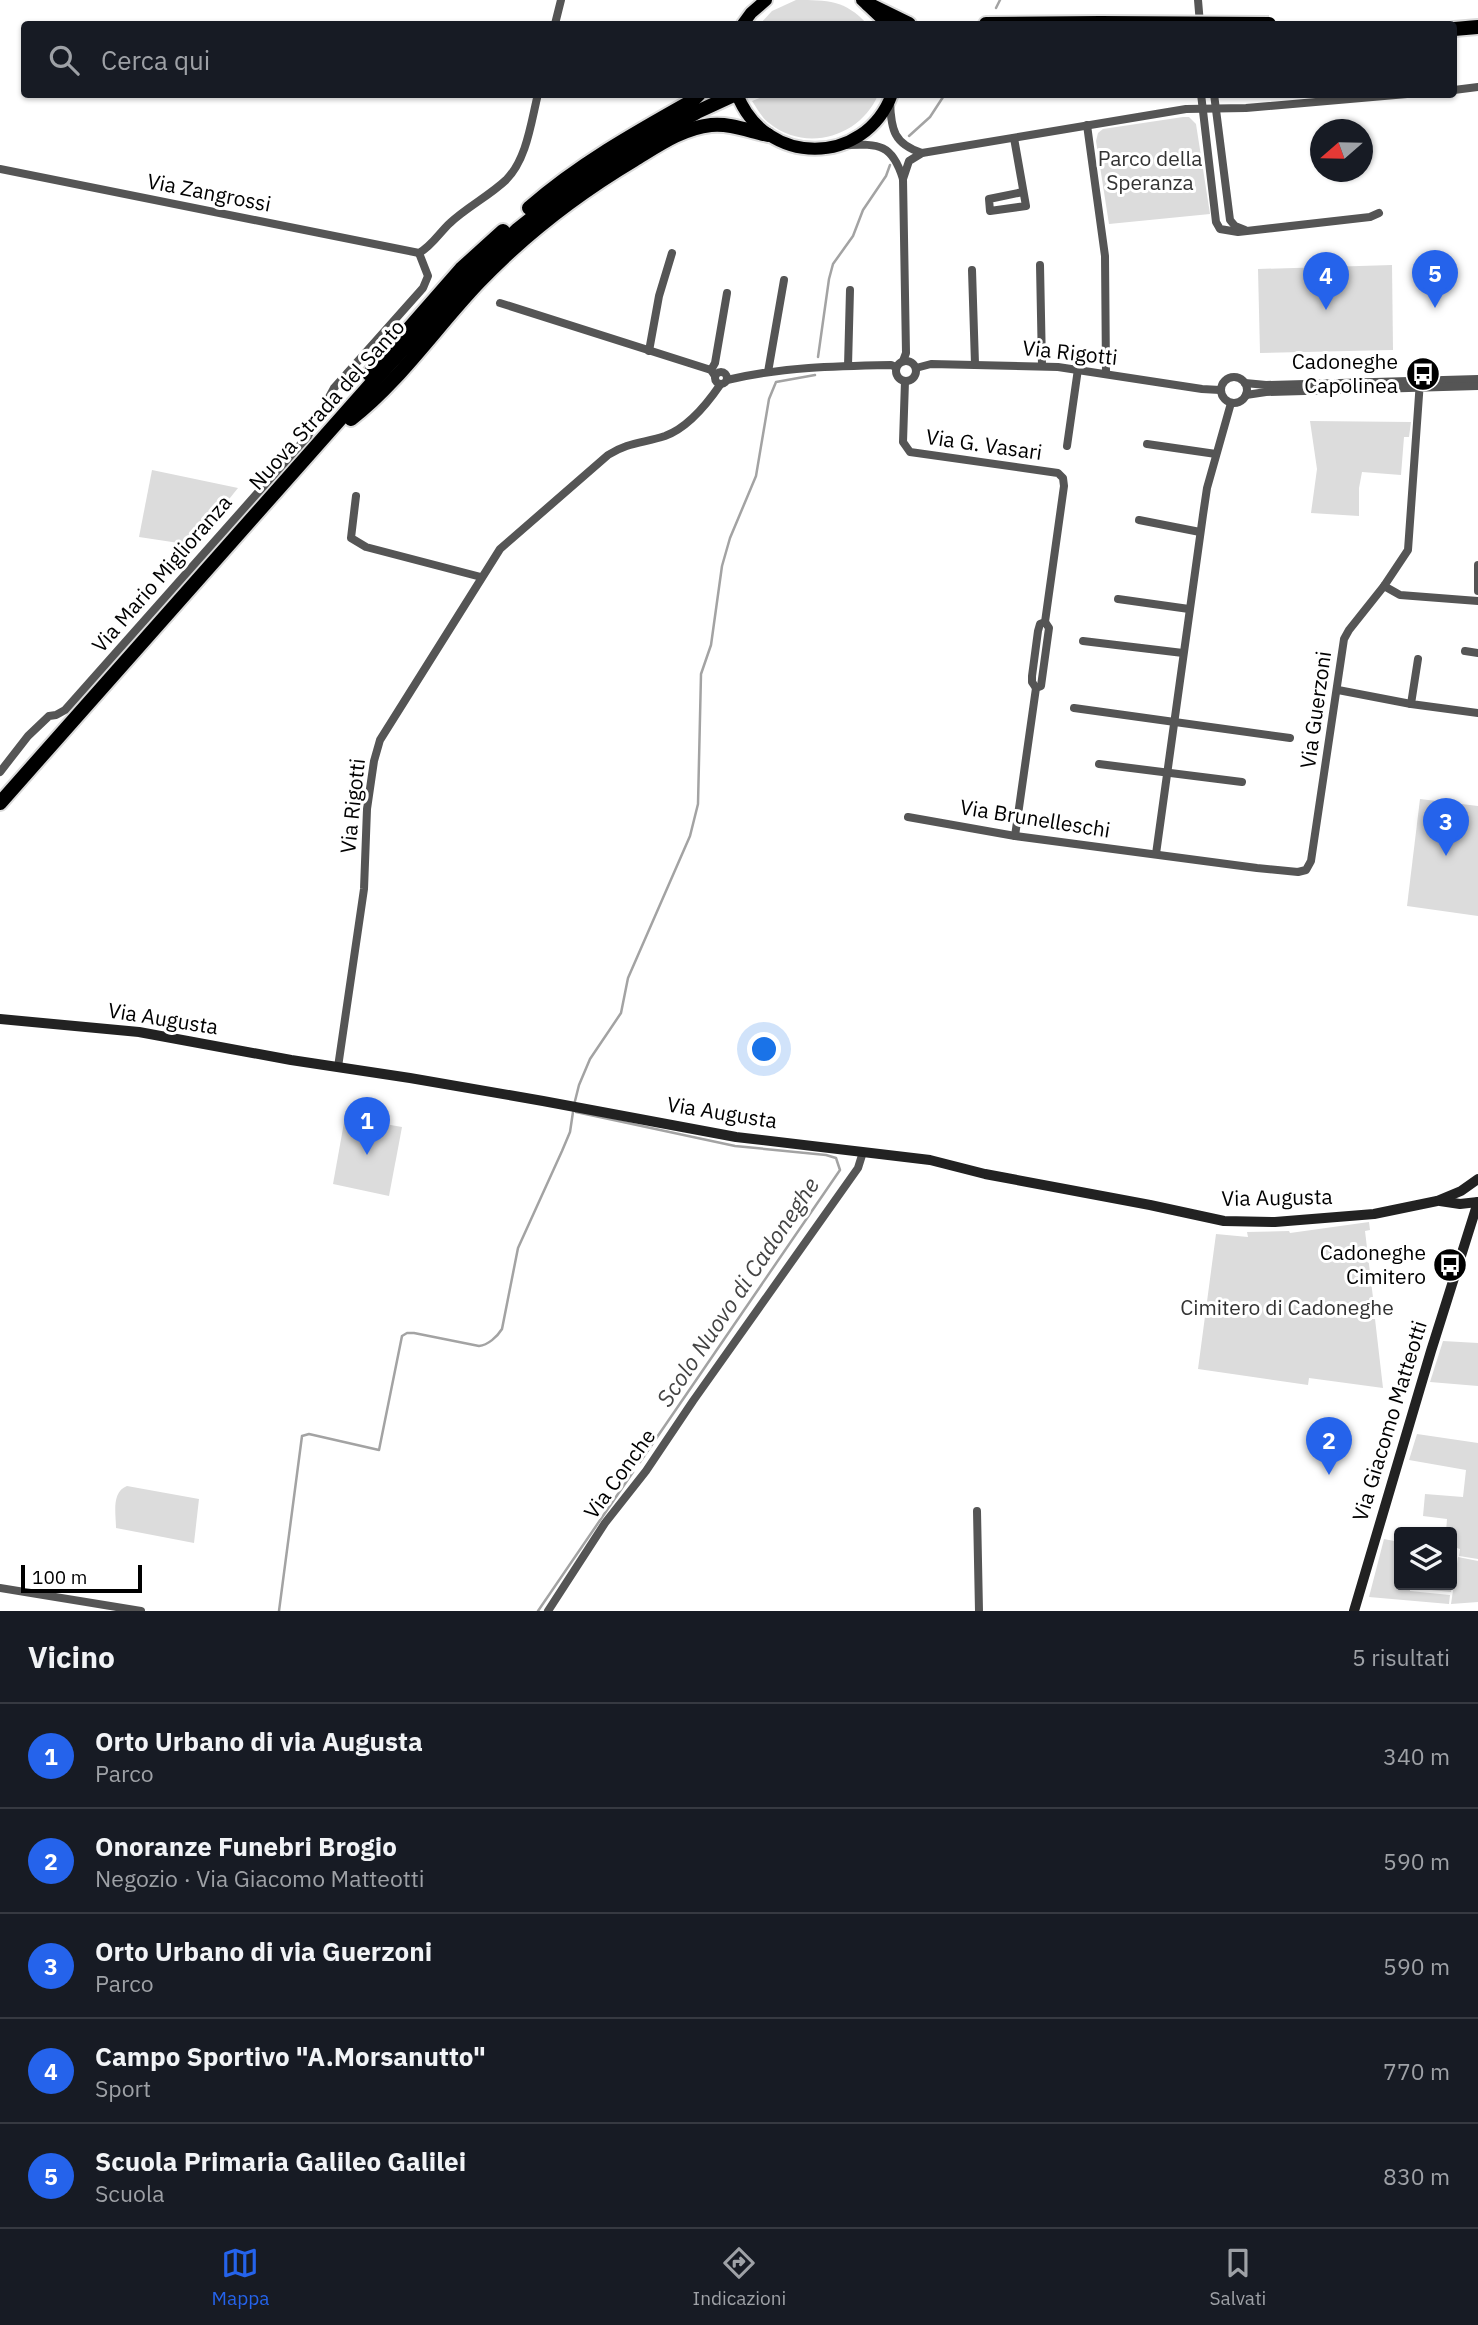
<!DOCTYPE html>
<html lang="it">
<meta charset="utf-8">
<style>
body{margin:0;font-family:"IBM Plex Sans",sans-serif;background:#20242c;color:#f1f3f6}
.controls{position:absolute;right:21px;bottom:21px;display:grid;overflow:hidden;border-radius:7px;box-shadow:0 2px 5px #0004}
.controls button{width:63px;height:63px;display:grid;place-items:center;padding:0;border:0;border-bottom:2px solid #363941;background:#171b24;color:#f1f3f6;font:35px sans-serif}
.compass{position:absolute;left:1310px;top:119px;width:63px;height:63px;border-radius:50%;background:#171b24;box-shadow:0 2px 5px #0004;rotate:250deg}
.scale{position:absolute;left:21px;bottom:18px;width:121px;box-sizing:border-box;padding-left:7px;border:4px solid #000;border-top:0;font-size:19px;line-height:24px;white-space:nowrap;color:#000;-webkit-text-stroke:5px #fff;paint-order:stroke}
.you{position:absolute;left:765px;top:1050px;width:24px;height:24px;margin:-18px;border:5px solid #fff;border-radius:50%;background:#1a73e8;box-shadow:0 0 0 10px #1a73e833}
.badge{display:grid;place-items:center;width:46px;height:46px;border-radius:50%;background:#2563eb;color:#fff;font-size:23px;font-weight:700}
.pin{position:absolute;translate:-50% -58px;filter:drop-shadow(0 2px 4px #0008)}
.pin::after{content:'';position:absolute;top:37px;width:24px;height:21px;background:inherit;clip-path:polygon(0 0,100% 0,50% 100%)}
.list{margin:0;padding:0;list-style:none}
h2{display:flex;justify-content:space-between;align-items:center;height:91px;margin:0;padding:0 28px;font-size:30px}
h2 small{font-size:23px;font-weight:400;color:#9ea1a6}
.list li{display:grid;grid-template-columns:46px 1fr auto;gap:21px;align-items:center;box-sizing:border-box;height:105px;padding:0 28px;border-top:2px solid #363941}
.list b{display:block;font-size:26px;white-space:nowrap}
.list p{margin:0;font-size:23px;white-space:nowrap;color:#9ea1a6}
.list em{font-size:23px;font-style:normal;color:#9ea1a6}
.icon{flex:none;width:38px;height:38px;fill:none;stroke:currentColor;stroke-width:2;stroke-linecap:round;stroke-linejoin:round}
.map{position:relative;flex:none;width:1478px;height:1611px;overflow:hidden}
.search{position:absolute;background:#171b24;box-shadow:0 2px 5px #0004;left:21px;right:21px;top:21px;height:77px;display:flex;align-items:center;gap:18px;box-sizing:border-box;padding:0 24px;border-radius:7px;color:#9ea1a6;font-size:26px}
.sheet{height:616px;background:#171b24}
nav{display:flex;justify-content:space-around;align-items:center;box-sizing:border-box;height:98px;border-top:2px solid #363941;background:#171b24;font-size:19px;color:#9ea1a6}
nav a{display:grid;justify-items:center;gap:4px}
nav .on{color:#2563eb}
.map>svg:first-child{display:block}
.green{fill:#dcdcdc}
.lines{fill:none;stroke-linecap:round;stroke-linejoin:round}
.stream{stroke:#a3a3a3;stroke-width:2.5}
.primary-casing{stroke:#dbdbdb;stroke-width:16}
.highway-casing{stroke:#dbdbdb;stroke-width:18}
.street{stroke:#555;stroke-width:8}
.secondary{stroke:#222;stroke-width:10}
.primary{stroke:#000;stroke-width:12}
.highway{stroke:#000;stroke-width:14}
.highway-bridge-casing{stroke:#dbdbdb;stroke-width:18;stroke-linecap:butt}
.highway-bridge{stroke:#000;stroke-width:14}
.labels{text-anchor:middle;stroke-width:6;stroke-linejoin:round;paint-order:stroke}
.park-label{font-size:21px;fill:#333;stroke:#fff}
.street-label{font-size:21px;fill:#000;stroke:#fff}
.poi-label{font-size:21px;fill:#000;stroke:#fff;text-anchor:end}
.water-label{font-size:23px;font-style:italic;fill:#444;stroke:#fff}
</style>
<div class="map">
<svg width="1478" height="1611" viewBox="0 0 1478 1611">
<rect width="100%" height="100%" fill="#fff"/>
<g class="green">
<path d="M796 0C828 0 845 0 867 24H760L772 11Z"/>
<path d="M770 94H878V95C860 137 806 153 769 123 761 117 757 108 752 101Z"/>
<polygon points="1183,117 1189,117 1196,124 1210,214 1109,224 1096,141 1098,133 1103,129"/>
<polygon points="1392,265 1393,350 1260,353 1258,269"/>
<polygon points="1310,421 1411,422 1409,437 1404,437 1401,475 1362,472 1359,488 1359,516 1311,513 1317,469"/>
<polygon points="152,470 238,488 192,545 139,537"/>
<polygon points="1420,799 1478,806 1478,916 1407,906"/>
<polygon points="345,1117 402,1127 389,1196 333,1184"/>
<polygon points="1369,1222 1370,1230 1365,1231 1374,1306 1379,1306 1380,1314 1372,1316 1372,1319 1375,1319 1383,1388 1309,1378 1308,1385 1198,1369 1216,1234 1248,1237 1247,1232 1289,1231 1290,1233"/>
<polygon points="1443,1341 1478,1343 1478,1386 1430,1382"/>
<polygon points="1417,1434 1478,1443 1478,1559 1459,1556 1460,1549 1457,1548 1451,1592 1411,1588 1411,1585 1452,1585 1452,1532 1446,1532 1447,1519 1423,1516 1425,1494 1463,1497 1466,1470 1409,1460"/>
<path d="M127 1486 199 1499 194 1543 116 1528C116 1514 111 1492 127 1486Z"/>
<polygon points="1384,1539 1399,1542 1399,1585 1410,1585 1410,1591 1450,1595 1449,1604 1369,1597"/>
<polygon points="1458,1557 1478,1561 1478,1602 1451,1604"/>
</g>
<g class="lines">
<g class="stream">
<polyline points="996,8 1000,0"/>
<polyline points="909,136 930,117 945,94"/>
<polyline points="818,357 829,279 833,264 853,236 863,210 886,176 890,165"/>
<polyline points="574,1105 579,1085 590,1059 621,1013 628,978 690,836 698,804 701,674 711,645 722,566 730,538 756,476 769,399 776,382 815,375"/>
<polyline points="576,1112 735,1146 826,1155 836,1158 840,1170 640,1462"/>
<path d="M279 1611 302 1436 309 1434 379 1450 402 1336 407 1333H414L479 1346C488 1345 497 1337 502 1329L518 1248 562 1151 570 1132 573 1112"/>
<polyline points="538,1611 633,1472"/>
</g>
<g class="primary-casing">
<g id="primary">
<polyline points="862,0 881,18 884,24"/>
<polyline points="743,24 751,13 766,0"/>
<path d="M737 94C765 167 865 167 892 94"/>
</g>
</g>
<g class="highway-casing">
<g id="highway">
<polyline points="868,4 909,24"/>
<polyline points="986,24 1100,23"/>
<polyline points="1454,29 1478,27"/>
<path d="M529 208C578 165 635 133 692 101L699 94"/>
<polyline points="369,374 461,269 503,231"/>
<path d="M351 419C400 381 436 327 479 282 524 235 577 194 634 160 657 146 682 128 711 125 730 123 749 131 768 135"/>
<polyline points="0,803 372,383 473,273 517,230 570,188 621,153 697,112 736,94"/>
</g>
</g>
<g class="street">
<polyline points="1198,0 1200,24"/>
<polyline points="555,24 561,0"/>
<polyline points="1454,90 1478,87"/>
<polyline points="1201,94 1216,222 1220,229 1238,232 1370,217 1379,213"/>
<polyline points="1214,94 1230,220 1235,226 1245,230"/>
<path d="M890 102C891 130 894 144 922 153"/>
<polyline points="1087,125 1105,256 1106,373"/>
<polyline points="1014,138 1026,206 990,211 989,199 1023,192"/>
<path d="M844 145C879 144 892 143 903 179L906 353 903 361"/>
<path d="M0 169 419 253C432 246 440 232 450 223 467 207 489 196 506 180 527 159 531 122 538 94"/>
<polyline points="903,179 909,161 922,153 1186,109 1246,108 1407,94"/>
<polyline points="1040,265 1042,366"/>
<polyline points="972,270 975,364"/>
<polyline points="500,303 711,370 715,376"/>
<polyline points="649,351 659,296 672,253"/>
<circle cx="906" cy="371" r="10"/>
<polyline points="848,366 850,290"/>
<polyline points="916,368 931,364 1058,367 1202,389 1220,390"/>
<polyline points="711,370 715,363 727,293"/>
<circle cx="721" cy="378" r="6"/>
<polyline points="768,372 784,280"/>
<circle cx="1234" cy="390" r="13"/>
<path d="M727 380C781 367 837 366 891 365L896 367"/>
<polyline points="905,381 903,442 910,452 1058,473 1063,478 1064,486 1045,622 1040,624 1038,631 1032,676 1032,682 1036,688"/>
<polyline points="1245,383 1266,385 1478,379"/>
<polyline points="1246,395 1266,392 1478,386"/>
<polyline points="1147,444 1216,454"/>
<polyline points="1067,446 1078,369"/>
<polyline points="356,496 351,538 366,547 481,577"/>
<polyline points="1139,520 1200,532"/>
<polyline points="1478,565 1478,591"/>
<polyline points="1384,586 1400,595 1478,601"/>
<polyline points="1118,599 1189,609"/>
<polyline points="1083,641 1183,653"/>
<polyline points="1465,651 1478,653"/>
<polyline points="1418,659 1411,704 1478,713"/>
<polyline points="1338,690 1411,704"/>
<polyline points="1074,708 1290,738"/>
<polyline points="1099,764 1242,782"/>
<polyline points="0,772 28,736 49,716 56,715 65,710 308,436 334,388 423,288 428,276 419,253"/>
<polyline points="908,817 1015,836 1257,868 1298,872 1306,870 1311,861 1344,639 1349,630 1384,586 1408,550 1420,381"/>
<polyline points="1015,836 1036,688 1041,686 1049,628 1045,622"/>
<polyline points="1156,854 1203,515 1207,488 1231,403"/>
<path d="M338 1067 364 889 367 809 374 761 380 740 500 549 608 455C628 442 644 443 665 436 687 428 707 404 720 385"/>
<polyline points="977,1511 979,1611"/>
<polyline points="0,1588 141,1611"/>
<polyline points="548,1611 605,1523 646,1471 693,1401 858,1168 863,1152"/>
</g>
<g class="secondary">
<polyline points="0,1019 139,1032 291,1060 410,1078 543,1101 736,1137 930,1160 985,1174 1150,1205 1224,1221 1275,1222 1374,1214 1437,1201 1461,1191 1478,1179"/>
<polyline points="1440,1201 1460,1204 1478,1202"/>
<polyline points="1354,1611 1431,1351 1478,1202"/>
</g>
<use href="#primary" class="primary"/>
<use href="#highway" class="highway"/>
<g class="highway-bridge-casing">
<polyline id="highway-bridge" points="1100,23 1269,24"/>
</g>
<use href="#highway-bridge" class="highway-bridge"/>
</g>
<defs>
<g id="bus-disc" transform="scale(1.75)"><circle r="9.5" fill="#000" stroke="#fff"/><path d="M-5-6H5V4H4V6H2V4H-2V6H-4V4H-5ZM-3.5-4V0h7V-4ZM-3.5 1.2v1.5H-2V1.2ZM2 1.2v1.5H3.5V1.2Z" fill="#fff"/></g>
</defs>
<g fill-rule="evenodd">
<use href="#bus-disc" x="1423" y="374"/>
<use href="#bus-disc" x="1450" y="1265"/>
</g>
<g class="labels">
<g class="park-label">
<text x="1150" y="166">Parco della<tspan x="1150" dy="24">Speranza</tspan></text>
<text x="1287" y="1315">Cimitero di Cadoneghe</text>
</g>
<g class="street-label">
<text transform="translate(209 193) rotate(11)" y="7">Via Zangrossi</text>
<text transform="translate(1070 353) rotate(6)" y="7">Via Rigotti</text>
<text transform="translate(327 405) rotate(-48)" y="7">Nuova Strada del Santo</text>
<text transform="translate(984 445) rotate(8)" y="7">Via G. Vasari</text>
<text transform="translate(162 574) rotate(-49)" y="7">Via Mario Miglioranza</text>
<text transform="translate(1316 710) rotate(-82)" y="7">Via Guerzoni</text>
<text transform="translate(353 806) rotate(-84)" y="7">Via Rigotti</text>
<text transform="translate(1035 819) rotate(9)" y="7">Via Brunelleschi</text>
<text transform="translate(163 1019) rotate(9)" y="7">Via Augusta</text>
<text transform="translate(722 1113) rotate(9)" y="7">Via Augusta</text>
<text transform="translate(1277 1198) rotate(-1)" y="7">Via Augusta</text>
<text transform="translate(1390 1421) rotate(-73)" y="7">Via Giacomo Matteotti</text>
<text transform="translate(620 1474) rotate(-54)" y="7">Via Conche</text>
</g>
<g class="poi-label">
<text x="1398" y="369">Cadoneghe<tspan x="1398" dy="24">Capolinea</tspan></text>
<text x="1426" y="1260">Cadoneghe<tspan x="1426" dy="24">Cimitero</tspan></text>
</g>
<g class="water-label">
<text transform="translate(738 1292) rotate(-56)" y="8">Scolo Nuovo di Cadoneghe</text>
</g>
</g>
</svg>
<div class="controls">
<button><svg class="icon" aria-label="layers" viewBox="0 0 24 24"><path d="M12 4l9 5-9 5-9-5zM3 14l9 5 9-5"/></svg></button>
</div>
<svg class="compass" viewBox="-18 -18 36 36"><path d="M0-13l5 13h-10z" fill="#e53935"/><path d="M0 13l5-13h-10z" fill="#9ea1a6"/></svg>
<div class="scale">100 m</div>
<div class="you"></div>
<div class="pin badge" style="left:367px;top:1155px">1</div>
<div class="pin badge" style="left:1329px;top:1475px">2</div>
<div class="pin badge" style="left:1446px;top:856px">3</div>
<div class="pin badge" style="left:1326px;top:310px">4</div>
<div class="pin badge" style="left:1435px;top:308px">5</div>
<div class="search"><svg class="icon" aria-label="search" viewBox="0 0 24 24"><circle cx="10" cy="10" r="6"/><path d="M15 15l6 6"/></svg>Cerca qui</div>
</div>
<section class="sheet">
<h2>Vicino<small>5 risultati</small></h2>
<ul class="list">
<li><span class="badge">1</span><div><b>Orto Urbano di via Augusta</b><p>Parco</p></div><em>340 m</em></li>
<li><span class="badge">2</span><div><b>Onoranze Funebri Brogio</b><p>Negozio · Via Giacomo Matteotti</p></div><em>590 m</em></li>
<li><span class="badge">3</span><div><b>Orto Urbano di via Guerzoni</b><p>Parco</p></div><em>590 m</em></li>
<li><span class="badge">4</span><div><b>Campo Sportivo &quot;A.Morsanutto&quot;</b><p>Sport</p></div><em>770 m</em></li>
<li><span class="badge">5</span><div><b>Scuola Primaria Galileo Galilei</b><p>Scuola</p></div><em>830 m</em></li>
</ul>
</section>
<nav>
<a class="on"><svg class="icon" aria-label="map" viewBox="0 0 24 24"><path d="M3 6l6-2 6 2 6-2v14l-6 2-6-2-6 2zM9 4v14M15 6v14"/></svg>Mappa</a>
<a><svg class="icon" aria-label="directions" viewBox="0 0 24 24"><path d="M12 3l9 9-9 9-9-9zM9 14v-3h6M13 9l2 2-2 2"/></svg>Indicazioni</a>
<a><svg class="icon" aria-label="saved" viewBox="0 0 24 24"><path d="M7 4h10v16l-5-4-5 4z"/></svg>Salvati</a>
</nav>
